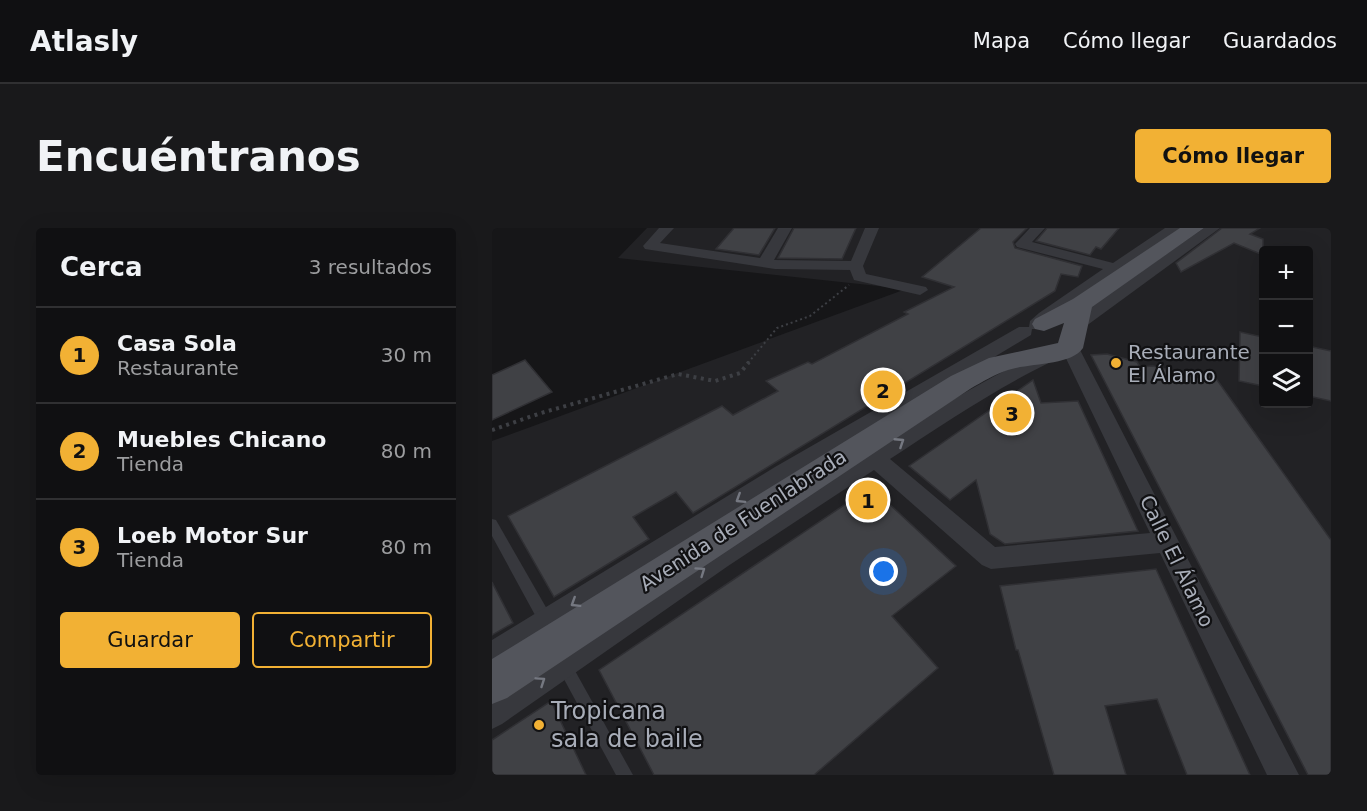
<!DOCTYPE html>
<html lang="es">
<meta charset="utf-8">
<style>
body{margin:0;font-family:"DejaVu Sans",sans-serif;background:#19191b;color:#f1f3f6}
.controls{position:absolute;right:18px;top:18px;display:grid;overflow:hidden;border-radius:6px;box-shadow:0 6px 24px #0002}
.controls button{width:54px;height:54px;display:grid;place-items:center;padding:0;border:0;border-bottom:2px solid #303032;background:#101012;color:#f1f3f6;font:30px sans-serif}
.you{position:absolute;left:392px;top:344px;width:21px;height:21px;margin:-15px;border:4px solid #fff;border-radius:50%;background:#1a73e8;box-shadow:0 0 0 9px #1a73e833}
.badge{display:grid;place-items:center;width:39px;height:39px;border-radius:50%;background:#f2b134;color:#111;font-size:20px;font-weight:700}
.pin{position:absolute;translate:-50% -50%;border:3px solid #fff;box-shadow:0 2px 6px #0006}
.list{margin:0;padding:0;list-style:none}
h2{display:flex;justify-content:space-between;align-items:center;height:78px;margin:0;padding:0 24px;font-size:26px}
h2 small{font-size:20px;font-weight:400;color:#9c9d9f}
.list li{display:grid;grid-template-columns:39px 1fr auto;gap:18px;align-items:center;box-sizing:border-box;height:96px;padding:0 24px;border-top:2px solid #303032}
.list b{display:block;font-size:22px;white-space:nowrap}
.list p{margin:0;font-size:20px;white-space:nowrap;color:#9c9d9f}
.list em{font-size:20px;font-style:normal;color:#9c9d9f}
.actions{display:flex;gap:12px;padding:18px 24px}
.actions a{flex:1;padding:14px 0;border:2px solid #f2b134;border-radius:6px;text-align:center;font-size:21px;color:#f2b134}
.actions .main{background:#f2b134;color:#111}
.icon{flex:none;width:33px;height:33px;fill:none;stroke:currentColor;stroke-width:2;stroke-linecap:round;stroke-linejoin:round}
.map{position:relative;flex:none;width:839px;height:547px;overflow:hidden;border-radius:6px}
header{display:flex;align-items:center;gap:36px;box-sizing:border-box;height:84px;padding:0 30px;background:#101012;border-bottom:2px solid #303032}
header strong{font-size:28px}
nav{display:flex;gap:33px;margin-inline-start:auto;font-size:21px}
.intro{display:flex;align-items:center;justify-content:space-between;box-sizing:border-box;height:144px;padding:0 36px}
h1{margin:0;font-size:42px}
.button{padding:15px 27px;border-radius:6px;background:#f2b134;color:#111;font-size:21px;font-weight:700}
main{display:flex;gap:36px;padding:0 36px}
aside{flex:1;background:#101012;border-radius:6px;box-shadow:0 6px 24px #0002}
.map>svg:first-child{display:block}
.built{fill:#222225;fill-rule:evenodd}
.building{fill:#404145;stroke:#303034;stroke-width:1.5}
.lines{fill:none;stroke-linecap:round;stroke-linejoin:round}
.path-far1{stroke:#3d3f44;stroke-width:2;stroke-dasharray:2 3;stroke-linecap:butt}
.path{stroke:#3d3f44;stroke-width:4;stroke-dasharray:3 4.5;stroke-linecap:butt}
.lane{fill:#37383d;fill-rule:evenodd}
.street{fill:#37383d;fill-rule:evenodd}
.primary{fill:#53555c;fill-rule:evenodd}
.oneway{stroke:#757881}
.poi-dot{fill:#f2b134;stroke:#111113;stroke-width:2}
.labels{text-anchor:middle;stroke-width:4.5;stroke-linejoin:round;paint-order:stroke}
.poi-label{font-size:20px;fill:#a8adb8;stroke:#111113;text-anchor:start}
.street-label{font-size:20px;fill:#a8adb8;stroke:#111113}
.near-poi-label{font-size:24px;fill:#a8adb8;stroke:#111113;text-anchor:start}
</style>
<header>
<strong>Atlasly</strong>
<nav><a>Mapa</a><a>Cómo llegar</a><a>Guardados</a></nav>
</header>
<div class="intro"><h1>Encuéntranos</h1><a class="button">Cómo llegar</a></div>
<main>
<aside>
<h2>Cerca<small>3 resultados</small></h2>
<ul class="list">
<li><span class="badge">1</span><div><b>Casa Sola</b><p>Restaurante</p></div><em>30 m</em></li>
<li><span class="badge">2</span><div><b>Muebles Chicano</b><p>Tienda</p></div><em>80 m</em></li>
<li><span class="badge">3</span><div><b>Loeb Motor Sur</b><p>Tienda</p></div><em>80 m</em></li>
</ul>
<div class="actions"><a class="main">Guardar</a><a>Compartir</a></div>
</aside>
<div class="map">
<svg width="839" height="547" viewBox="0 0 839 547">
<rect width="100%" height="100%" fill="#161618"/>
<path class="built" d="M155 0H839V547H0V213L414 61 126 30ZM772 22H816V176H772Z"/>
<g class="building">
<polygon points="242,0 283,0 267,27 224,21"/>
<polygon points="302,0 364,0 350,31 286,30"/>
<polygon points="489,0 535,0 521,14 523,20 590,38 586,49 569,46 563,63 201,285 184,264 141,289 157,311 62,369 16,288 230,178 241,187 286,163 274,153 316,134 320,136 416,86 412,84 462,59 430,49"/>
<polygon points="555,0 627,0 609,21 604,19 598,27 544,13"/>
<polygon points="730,0 768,0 758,6 771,11 771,27 742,15 689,44 684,35"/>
<polygon points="748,104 771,109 771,158 747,153"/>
<polygon points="816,118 839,123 839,173 816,168"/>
<polygon points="615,126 645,134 648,139 661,138 698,147 701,151 723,149 839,312 839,547 816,547 599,127"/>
<polygon points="33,132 60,164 0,192 0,147"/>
<polygon points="541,152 549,175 586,173 646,303 513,316 498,306 484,252 458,272 417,238"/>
<polygon points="379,259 464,338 400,388 446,440 322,547 162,547 107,442"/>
<polygon points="664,341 758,547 695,547 665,471 613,478 634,547 562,547 526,422 524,422 508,358"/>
<polygon points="0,354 21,395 0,407"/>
<polygon points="59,473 94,547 0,547 0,512"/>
</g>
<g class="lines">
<polyline class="path-far1" points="256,135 285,100 318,88 357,57"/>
<polyline class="path" points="0,202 49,185 186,146 223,153 248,145 257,134"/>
<g class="lane">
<polygon points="0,291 4,292 59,388 61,393 59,398 54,400 49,398 0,308"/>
<polygon points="72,430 77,432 141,547 124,547 67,442 65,437 67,432"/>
</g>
<g class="street">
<polygon points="167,0 182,0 168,15 268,30 286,0 300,0 282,32 359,33 373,0 387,0 371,38 374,46 434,59 436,62 428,67 362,52 358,42 283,41 153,21 151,18"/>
<polygon points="538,0 553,0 540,14 621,35 673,0 689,0 559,91 550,101 540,101 539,107 299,251 10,436 0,440 0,412 283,239 527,99 537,99 538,93 547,85 611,41 525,19 523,16"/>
<polygon points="712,0 728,0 590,101 578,101 576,97 578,93"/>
<path d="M578 115 584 116 587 120 807 547H775L668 325 499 341 490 337 382 242 236 338 10 496 0 501V469C112 394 225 320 339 248 409 203 479 157 555 122H567L570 126 567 130C507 158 453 195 398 231L503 319 658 305 569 120 572 116Z"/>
</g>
<path class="primary" d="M688 0H712L600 79 591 120C579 138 536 135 516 142 503 146 490 154 478 161L15 470 0 476V431L459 148 497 130 566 115 572 95 552 103 543 101 540 96 543 91 581 71Z"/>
</g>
<defs><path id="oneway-chevron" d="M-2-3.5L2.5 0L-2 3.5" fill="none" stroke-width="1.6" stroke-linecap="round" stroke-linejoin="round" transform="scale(1.5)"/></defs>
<g class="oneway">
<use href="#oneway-chevron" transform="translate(408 214) rotate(-33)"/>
<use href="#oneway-chevron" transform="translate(248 271) rotate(148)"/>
<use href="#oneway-chevron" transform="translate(209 343) rotate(-35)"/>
<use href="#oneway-chevron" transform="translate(83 375) rotate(148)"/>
<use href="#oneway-chevron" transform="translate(49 453) rotate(-34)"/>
</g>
<g class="poi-dot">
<circle cx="624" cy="135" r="6"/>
<circle cx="47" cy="497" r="6"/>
</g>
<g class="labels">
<g class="poi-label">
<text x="636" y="131">Restaurante<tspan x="636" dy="23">El Álamo</tspan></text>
</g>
<g class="street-label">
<text transform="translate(251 292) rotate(-33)" y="7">Avenida de Fuenlabrada</text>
<text transform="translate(685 333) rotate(64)" y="7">Calle El Álamo</text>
</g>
<g class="near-poi-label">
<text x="59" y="491">Tropicana<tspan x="59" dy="28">sala de baile</tspan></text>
</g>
</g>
</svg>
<div class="controls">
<button>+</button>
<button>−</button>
<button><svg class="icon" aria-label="layers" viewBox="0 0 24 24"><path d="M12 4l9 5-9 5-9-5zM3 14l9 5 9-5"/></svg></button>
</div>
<div class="you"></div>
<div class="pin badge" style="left:376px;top:272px">1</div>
<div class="pin badge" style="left:391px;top:162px">2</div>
<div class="pin badge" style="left:520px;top:185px">3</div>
</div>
</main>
